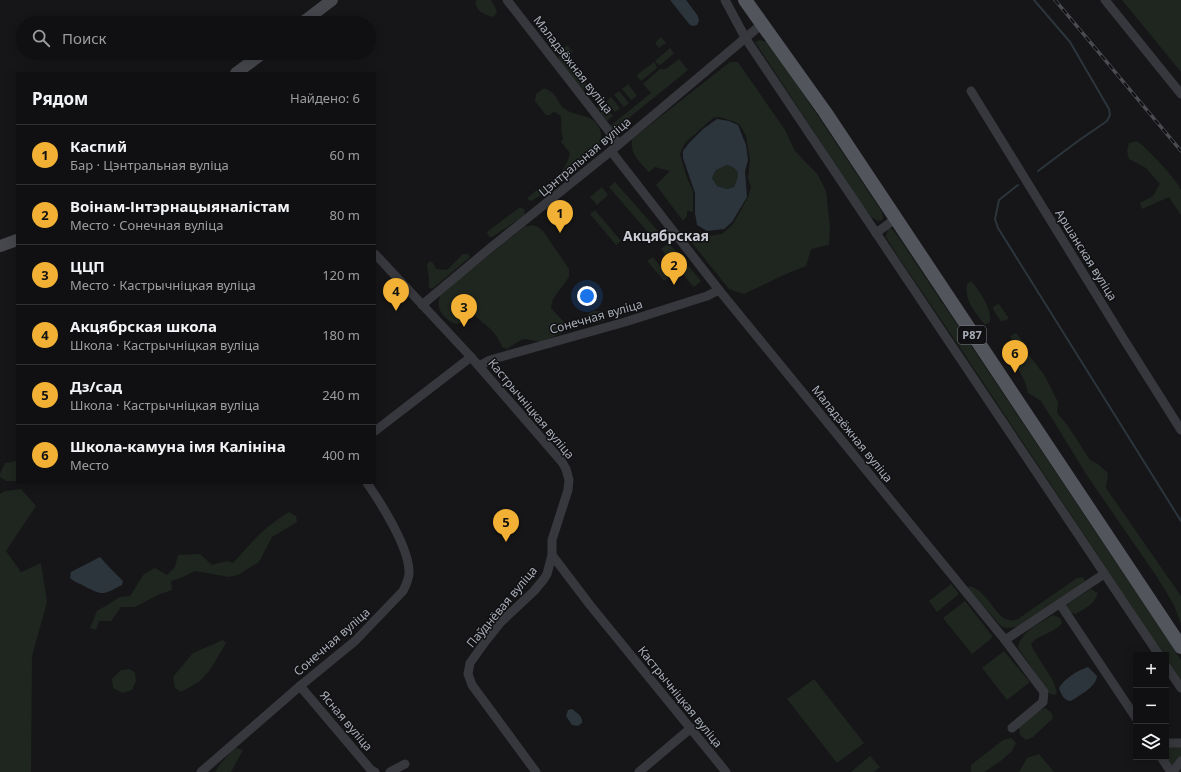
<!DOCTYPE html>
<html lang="ru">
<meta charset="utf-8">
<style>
body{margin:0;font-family:"Noto Sans",sans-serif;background:#19191b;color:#f1f3f6}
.controls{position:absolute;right:12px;bottom:12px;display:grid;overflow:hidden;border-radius:0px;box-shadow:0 2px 10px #0003}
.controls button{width:36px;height:36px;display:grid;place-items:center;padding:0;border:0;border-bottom:1px solid #303032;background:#101012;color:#f1f3f6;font:20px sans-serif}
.you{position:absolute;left:587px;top:296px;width:14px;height:14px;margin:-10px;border:3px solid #fff;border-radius:50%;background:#1a73e8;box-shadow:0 0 0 6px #1a73e833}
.badge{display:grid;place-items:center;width:26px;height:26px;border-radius:50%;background:#f2b134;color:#111;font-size:13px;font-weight:700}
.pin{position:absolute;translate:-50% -33px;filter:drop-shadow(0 1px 2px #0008)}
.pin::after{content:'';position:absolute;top:21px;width:14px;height:12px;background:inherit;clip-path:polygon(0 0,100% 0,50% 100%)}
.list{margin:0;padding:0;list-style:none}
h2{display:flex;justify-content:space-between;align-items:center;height:52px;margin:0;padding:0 16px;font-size:17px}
h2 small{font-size:13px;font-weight:400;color:#9c9d9f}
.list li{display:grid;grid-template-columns:26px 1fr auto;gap:12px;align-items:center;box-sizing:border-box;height:60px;padding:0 16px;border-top:1px solid #303032}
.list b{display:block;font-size:15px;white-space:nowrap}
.list p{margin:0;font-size:13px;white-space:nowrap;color:#9c9d9f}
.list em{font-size:13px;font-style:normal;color:#9c9d9f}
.icon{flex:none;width:22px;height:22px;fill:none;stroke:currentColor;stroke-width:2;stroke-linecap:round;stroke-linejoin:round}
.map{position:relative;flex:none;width:1181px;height:772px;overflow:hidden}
.search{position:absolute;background:#101012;box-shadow:0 2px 10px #0003;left:16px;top:16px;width:360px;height:44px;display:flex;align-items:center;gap:10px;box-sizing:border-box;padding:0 14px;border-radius:22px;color:#9c9d9f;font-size:15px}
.panel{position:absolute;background:#101012;box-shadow:0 2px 10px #0003;left:16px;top:72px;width:360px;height:412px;border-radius:0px}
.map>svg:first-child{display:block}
.green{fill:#1e261f}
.water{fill:#2c353c;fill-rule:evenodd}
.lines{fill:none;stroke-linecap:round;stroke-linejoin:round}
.stream{stroke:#2c353c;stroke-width:2}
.street{stroke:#37383d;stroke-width:9}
.secondary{stroke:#45474d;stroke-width:12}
.primary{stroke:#53555c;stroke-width:14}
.rail-casing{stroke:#4a4c52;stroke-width:3.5}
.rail{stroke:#111113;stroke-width:2;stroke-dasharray:6;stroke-linecap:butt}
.labels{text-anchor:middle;stroke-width:3;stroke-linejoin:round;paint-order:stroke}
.shield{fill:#111113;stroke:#7b7e86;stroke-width:1}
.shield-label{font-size:11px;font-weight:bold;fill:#a8adb8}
.street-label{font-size:12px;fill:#a8adb8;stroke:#111113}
.quarter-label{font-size:14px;font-weight:bold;fill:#c9ccd4;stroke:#111113}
</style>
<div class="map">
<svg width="1181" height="772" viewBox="0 0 1181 772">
<rect width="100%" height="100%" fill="#161618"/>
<g class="green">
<path d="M476 0H491L497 11 494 17C485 15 474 11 476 0Z"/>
<polygon points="1122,0 1181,0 1181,72"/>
<polygon points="661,37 666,43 659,48 655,43"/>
<polygon points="760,40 767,42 772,47 882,212 883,217 882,220 878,221 871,217 862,205 755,42"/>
<polygon points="567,45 573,52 566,58 591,89 582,90 559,60 559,53"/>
<polygon points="670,48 674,53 662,64 659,65 655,61"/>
<polygon points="679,59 688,70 614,130 610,126 651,93 643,84 660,69 666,69"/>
<polygon points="654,62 657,67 656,69 641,81 637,76 638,74"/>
<path d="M730 62H738L785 130 795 151 818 175 826 191 830 227 829 245 811 249 806 266 786 274 744 294 729 289 692 243 694 238 722 234 733 224 748 197 751 187 748 178 750 160 746 136 740 125 735 122 720 117 713 118 685 143 680 154 687 178 693 191V212L687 211V216L683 221 656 185 670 171 655 167 649 172C639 162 630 154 632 139Z"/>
<polygon points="628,84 637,96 631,100 622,89"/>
<path d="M544 88C559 94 555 101 565 109 574 116 590 114 597 124 605 136 601 148 590 156 586 158 581 158 578 160 574 163 571 171 568 175 562 182 539 197 531 201L527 199C535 188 549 186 558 176 564 170 568 161 570 153L561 142 563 138C560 130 562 125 561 116L554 112 549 115H546L535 101 536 94Z"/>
<polygon points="619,91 629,103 624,107 614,95"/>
<polygon points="611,97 620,108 615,112 606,102"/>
<polygon points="603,103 613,116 607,121 597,108"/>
<path d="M1137 141C1146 147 1178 181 1181 190 1181 197 1181 207 1181 215L1169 197 1142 209 1140 203 1153 196 1160 184 1146 168 1129 159 1127 151 1129 143Z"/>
<path d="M727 165C740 169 740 175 734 187L727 189 717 186 712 178 716 170Z"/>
<polygon points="615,182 658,231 651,236 609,187"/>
<polygon points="602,187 608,195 597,205 590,197"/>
<polygon points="520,207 525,210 524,216 492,237 489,237 487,232"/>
<polygon points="595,210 621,241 616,245 590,214"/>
<path d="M532 225 538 227 543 231 569 269V277L553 299 551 308 564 322 565 328 562 333 541 342 526 339 521 340 507 349 502 347C495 327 482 325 470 310L462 313 461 323 456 324C443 319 434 308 441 294L524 227Z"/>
<polygon points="891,228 897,235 1181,660 1181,681 1166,658 1166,655 1164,655 965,355 899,258 886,237 888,229"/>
<polygon points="669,243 701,281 694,287 661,249"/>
<polygon points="463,254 468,254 470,257 432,289 429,287 429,278 427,265 430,261 433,263 436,269 447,270"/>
<polygon points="653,257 669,277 664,281 647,261"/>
<path d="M971 281C979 289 993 311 990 322L985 325C976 313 964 301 967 284Z"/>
<polygon points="998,304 999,304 1008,317 1008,319 1003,321 1001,321 993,309 993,307"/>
<path d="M593 311H601L605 315V320C598 324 593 324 586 320L588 314Z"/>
<polygon points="1015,333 1017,334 1027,347 1027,350 1022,352 1020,351 1010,337"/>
<polygon points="1012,345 1022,354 1029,355 1045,376 1058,402 1057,413 1068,426 1090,460 1098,464 1108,473 1106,488 1181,596 1181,624 1174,605 1157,577 1088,477 1041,401 1028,393 1025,382 1008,350"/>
<polygon points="17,461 17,481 6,481 0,477 0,474 5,463"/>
<polygon points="21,489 36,506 6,551 21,572 41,563 47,602 32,656 31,772 0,772 0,494 5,491"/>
<path d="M289 512 296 516 297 522 272 537 259 562 238 575 229 577 195 571 183 577 171 581 172 590 158 595 135 607H121L111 621H99L96 630 90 628 97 611 120 597 130 596 144 574 155 568 167 575 175 567 178 555 200 554 212 565 227 561 233 563C253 541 263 528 289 512Z"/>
<path d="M1083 577 1085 581 1081 585 1019 627 1008 628 1002 627 968 590 969 586C989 591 995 618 1009 620 1011 621 1015 620 1018 619L1077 578Z"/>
<polygon points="951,584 959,594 937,612 929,601"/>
<path d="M1091 589 1098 593C1095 604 1085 608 1076 614L1068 612 1065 607 1070 602Z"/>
<polygon points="965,601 993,637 972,654 943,618"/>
<path d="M1053 615 1060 618 1062 623C1053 634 1037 635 1031 644L1033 649 1053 681 1057 692 1055 695 1050 694 1018 648C1020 632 1040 623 1053 615Z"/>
<polygon points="223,640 226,643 210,670 199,682 181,692 175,688 173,677 193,653"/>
<polygon points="1004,651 1030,682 1007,700 982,668"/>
<polygon points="130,669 135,673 136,681 132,690 123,693 113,688 112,679 121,670"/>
<polygon points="814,679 864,743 837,763 787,699"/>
<path d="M1045 708 1051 712 1053 718 1033 737 1026 740 1020 735 1019 728C1025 720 1035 712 1045 708Z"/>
<polygon points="1011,738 1016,743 1012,751 1002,760 984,772 971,772 971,765 1003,740"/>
<polygon points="1166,746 1181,746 1181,758 1174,766 1169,766 1166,757"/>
<polygon points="235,748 243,750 231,772 215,772 220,764"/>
<polygon points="1039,754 1054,772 1019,772 1027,758"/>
<polygon points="870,756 880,767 874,772 851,772"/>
</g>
<g class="water">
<polygon points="670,0 686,0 698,16 699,21 697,25 693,26 690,25"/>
<path d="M717 119 729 121 738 125 746 145 748 160 745 171 747 197 732 222 724 229 707 231 697 225 695 213V193L683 158V151L689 143 703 129ZM727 165C740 169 740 175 734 187L727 189 717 186 712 178 716 170Z"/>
<path d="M100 557 109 567 123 581 122 585C103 595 103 596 84 586 79 583 74 582 70 578L71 572Z"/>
<path d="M1088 667 1097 676C1096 687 1080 695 1071 701 1064 701 1061 694 1059 688 1064 679 1078 670 1088 667Z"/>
<path d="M572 709C577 713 583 716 582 723L578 726 572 725 566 716 568 710Z"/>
</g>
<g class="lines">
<g class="stream">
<polyline points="1034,0 1070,42 1109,109 1110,115 1107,121 1078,141 1038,171"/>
<polyline points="1018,185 999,200 995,219 998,228 1181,521"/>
</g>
<g class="street">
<polyline points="507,0 619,144"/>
<polyline points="725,0 746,39 1159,655"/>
<polyline points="1105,0 1181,94"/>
<polyline points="971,91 1123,338 1181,430"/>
<polyline points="611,151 719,290 1005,640 1044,692 1043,702 1012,728"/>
<polyline points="876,233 895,219"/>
<polyline points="375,254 471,357 562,462 566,469 569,480 568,490 552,540 552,555 590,605 726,772"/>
<polyline points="422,305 489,249 611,151 762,24"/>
<polyline points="479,366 490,360 625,322 707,296 719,290"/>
<polyline points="375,431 471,357"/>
<polyline points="1060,604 1136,718"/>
<polyline points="1005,640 1104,574"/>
<polyline points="1166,666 1181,688"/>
<polyline points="300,686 371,770 375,772"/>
<polyline points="1166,743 1181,743"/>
<polyline points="1161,757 1171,772"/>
<path d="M201 772 300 686 355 641 403 591C406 585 409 579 409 573 410 549 381 503 367 483"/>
<polyline points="390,772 405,764"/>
<polyline points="536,772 472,685 468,674 470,663 485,642 501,622 534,591 544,579 547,574 552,555"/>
<polyline points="639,772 691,728"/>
<polyline points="1173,772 1181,761"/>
</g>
<g class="secondary">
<polyline points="302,23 332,0"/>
<polyline points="236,73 263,53"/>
<polyline points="0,246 17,240"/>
</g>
<polyline class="primary" points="745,0 825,112 1181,647"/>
<g class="rail-casing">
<polyline id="rail" points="1055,0 1181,151"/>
</g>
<use href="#rail" class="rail"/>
</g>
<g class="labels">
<rect class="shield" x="958" y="326" width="28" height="18" rx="3"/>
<g class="shield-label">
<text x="972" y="339">Р87</text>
</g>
<g class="street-label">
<text transform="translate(573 65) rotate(52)" y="4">Маладзёжная вуліца</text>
<text transform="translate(585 157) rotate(-40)" y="4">Цэнтральная вуліца</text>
<text transform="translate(1086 255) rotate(58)" y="4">Аршанская вуліца</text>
<text transform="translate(596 317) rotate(-16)" y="4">Сонечная вуліца</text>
<text transform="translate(531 409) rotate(50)" y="4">Кастрычніцкая вуліца</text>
<text transform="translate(852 434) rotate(51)" y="4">Маладзёжная вуліца</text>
<text transform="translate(502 607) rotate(-50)" y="4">Паўднёвая вуліца</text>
<text transform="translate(332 642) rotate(-41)" y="4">Сонечная вуліца</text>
<text transform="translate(680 697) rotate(51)" y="4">Кастрычніцкая вуліца</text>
<text transform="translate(346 721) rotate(50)" y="4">Ясная вуліца</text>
</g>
<g class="quarter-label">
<text x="666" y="241">Акцябрская</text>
</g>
</g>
</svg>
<div class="controls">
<button>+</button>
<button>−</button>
<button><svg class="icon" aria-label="layers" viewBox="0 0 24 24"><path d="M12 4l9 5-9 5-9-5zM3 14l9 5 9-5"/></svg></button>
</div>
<div class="you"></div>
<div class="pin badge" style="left:560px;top:233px">1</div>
<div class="pin badge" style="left:674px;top:285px">2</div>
<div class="pin badge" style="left:464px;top:327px">3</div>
<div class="pin badge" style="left:396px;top:311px">4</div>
<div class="pin badge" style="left:506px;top:542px">5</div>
<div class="pin badge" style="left:1015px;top:373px">6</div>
<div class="search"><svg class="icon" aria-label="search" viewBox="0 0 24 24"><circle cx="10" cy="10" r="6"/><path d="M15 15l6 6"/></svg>Поиск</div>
<section class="panel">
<h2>Рядом<small>Найдено: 6</small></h2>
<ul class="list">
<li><span class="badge">1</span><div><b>Каспий</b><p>Бар · Цэнтральная вуліца</p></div><em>60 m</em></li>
<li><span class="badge">2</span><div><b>Воінам-Інтэрнацыяналістам</b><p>Место · Сонечная вуліца</p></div><em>80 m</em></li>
<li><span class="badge">3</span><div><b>ЦЦП</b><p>Место · Кастрычніцкая вуліца</p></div><em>120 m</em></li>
<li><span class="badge">4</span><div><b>Акцябрская школа</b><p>Школа · Кастрычніцкая вуліца</p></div><em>180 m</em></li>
<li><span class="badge">5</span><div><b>Дз/сад</b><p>Школа · Кастрычніцкая вуліца</p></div><em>240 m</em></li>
<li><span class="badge">6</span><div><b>Школа-камуна імя Калініна</b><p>Место</p></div><em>400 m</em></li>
</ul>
</section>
</div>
